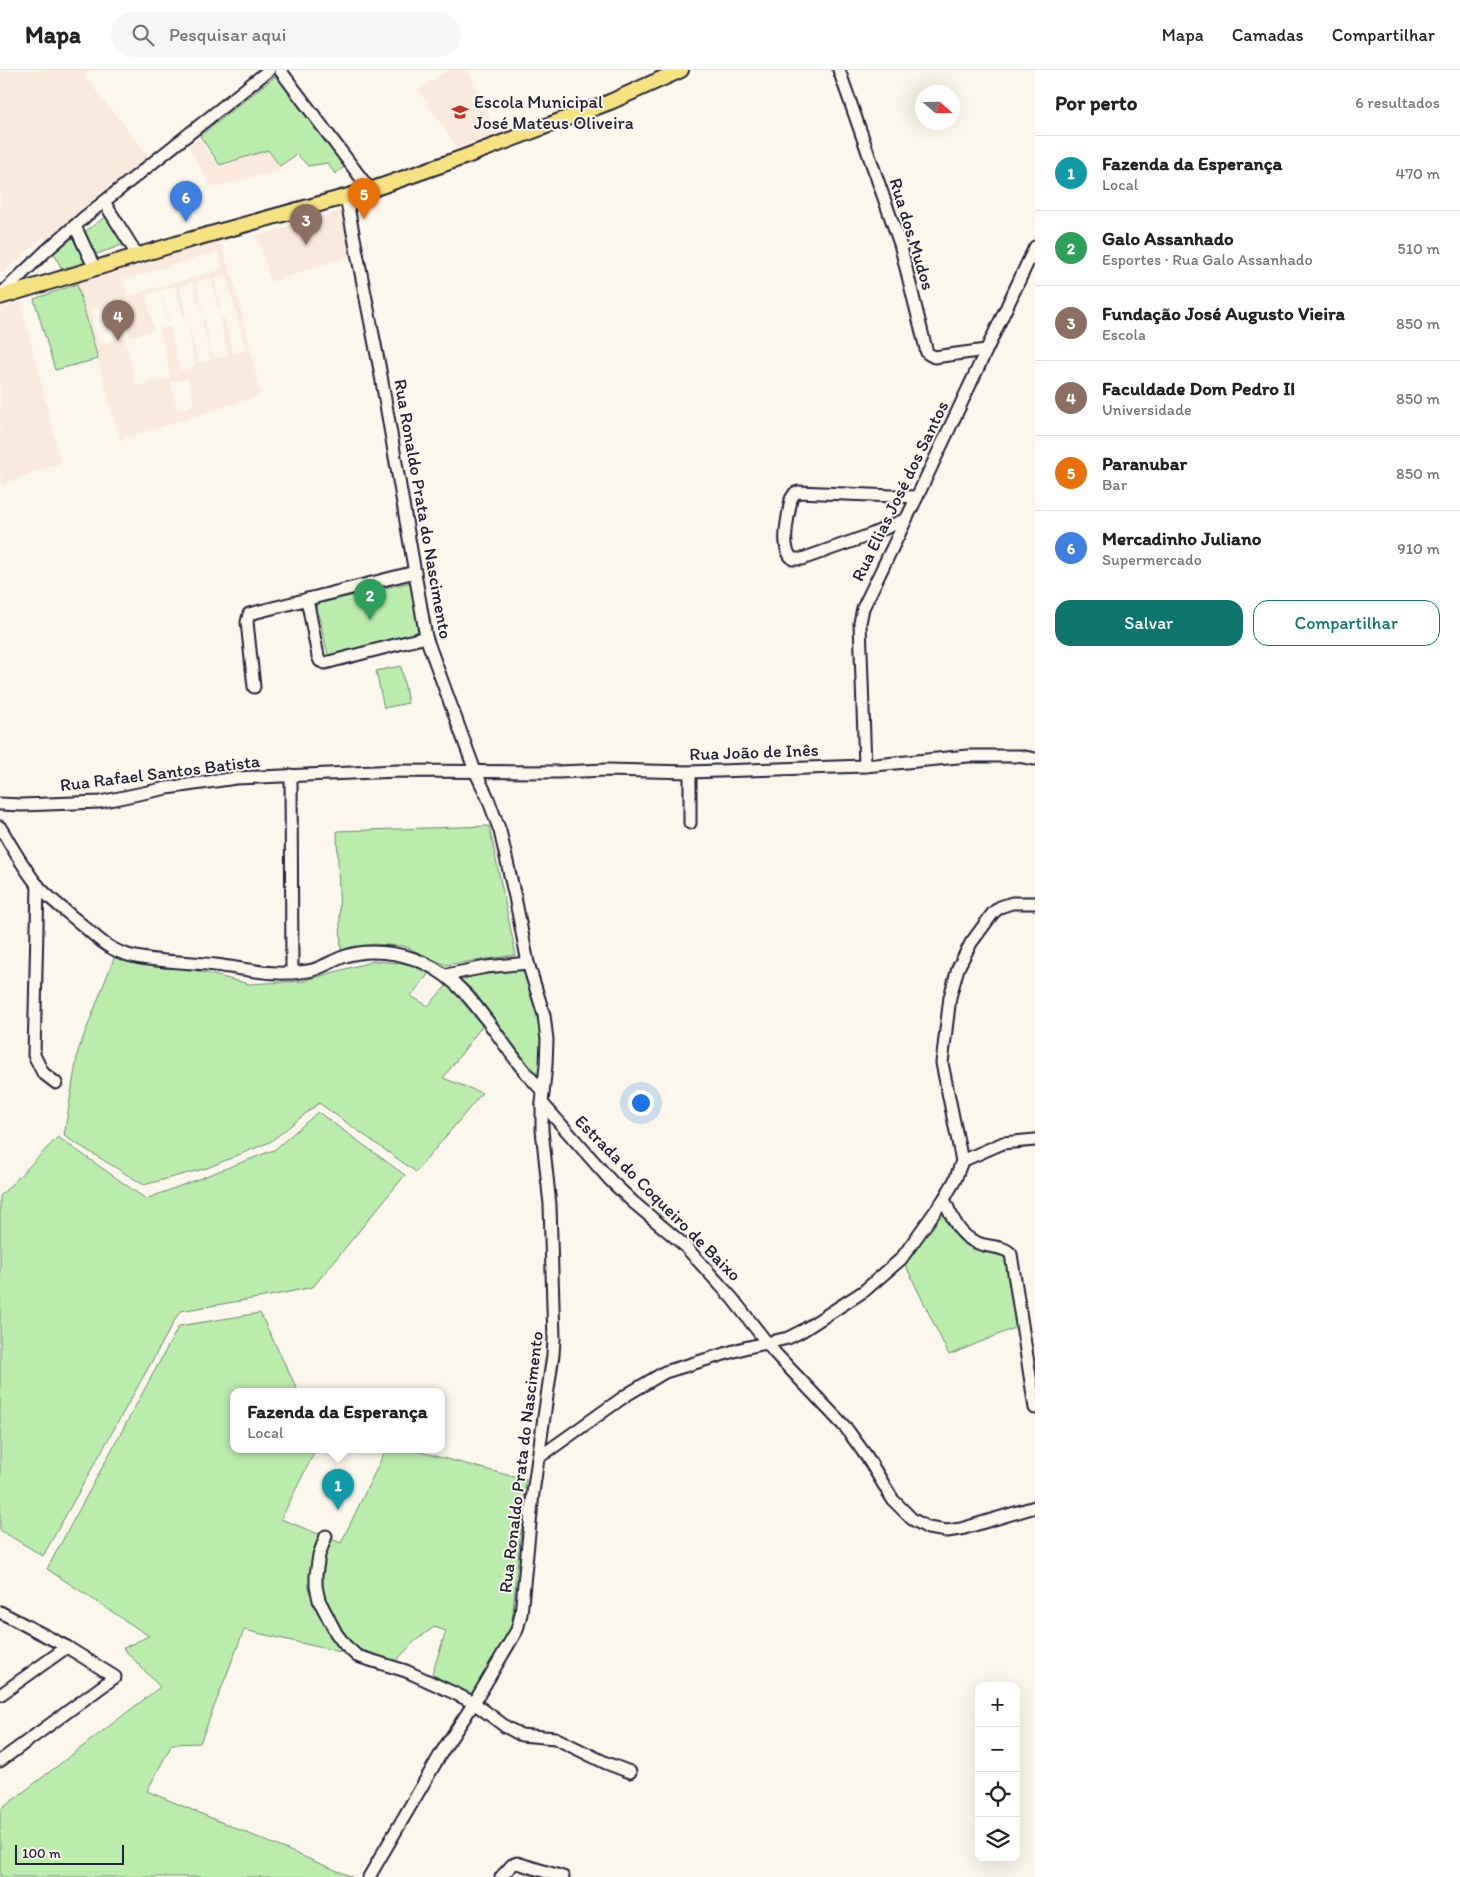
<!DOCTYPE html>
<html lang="pt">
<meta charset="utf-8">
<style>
body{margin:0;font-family:Itim,sans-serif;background:#f6f6f6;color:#222}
.controls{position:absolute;right:15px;bottom:15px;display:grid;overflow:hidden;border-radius:10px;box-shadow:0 5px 20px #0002}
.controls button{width:45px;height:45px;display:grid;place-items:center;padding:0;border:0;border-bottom:1px solid #e0e0e0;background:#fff;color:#222;font:25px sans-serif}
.compass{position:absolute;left:915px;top:15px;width:45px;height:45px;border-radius:50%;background:#fff;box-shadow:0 5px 20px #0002;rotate:110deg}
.scale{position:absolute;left:15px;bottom:12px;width:109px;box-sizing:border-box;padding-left:5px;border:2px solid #22223b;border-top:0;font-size:14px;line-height:18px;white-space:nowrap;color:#22223b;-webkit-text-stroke:4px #fbf7ec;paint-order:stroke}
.you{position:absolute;left:640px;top:1032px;width:18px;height:18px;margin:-12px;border:4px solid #fff;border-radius:50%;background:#1a73e8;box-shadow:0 0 0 8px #1a73e833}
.badge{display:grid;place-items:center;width:32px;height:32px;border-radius:50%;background:#0f766e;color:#fff;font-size:16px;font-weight:700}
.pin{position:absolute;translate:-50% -41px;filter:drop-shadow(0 1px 2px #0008)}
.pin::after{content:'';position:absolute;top:26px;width:18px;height:15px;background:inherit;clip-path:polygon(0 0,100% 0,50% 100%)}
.popup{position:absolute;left:230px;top:1318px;width:215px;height:65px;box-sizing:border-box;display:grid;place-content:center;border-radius:10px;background:#fff;filter:drop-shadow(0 1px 4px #0005);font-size:16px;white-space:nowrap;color:#767676}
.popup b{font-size:19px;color:#222}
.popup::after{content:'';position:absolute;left:50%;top:100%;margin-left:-10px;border:10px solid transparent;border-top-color:#fff}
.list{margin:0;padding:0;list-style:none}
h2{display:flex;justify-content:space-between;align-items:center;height:65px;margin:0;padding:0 20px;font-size:21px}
h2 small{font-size:16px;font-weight:400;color:#767676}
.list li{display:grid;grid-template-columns:32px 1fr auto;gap:15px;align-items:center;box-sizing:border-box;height:75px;padding:0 20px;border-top:1px solid #e0e0e0}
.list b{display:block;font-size:19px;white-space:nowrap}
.list p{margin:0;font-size:16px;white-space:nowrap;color:#767676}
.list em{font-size:16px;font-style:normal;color:#767676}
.actions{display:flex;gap:10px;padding:15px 20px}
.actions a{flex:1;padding:11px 0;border:1px solid #0f766e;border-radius:15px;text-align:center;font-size:18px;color:#0f766e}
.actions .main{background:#0f766e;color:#fff}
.icon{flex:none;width:28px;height:28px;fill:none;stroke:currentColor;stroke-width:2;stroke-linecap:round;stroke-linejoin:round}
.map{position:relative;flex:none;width:1035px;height:1807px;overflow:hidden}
header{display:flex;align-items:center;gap:30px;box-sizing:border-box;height:70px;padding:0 25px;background:#fff;border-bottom:1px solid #e0e0e0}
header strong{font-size:24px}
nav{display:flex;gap:28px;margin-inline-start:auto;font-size:18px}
.search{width:350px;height:45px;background:#f6f6f6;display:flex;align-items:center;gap:12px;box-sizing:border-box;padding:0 18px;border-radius:28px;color:#767676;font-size:19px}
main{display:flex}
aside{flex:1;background:#fff}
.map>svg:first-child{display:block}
.built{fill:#faeade;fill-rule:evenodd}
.green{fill:#baecac;stroke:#6e8774}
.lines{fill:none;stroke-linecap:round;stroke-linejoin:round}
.minor-casing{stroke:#22223b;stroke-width:15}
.major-casing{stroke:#22223b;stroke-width:18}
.minor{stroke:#fbf7ec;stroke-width:11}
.major{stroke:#f7e281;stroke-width:14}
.labels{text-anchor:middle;stroke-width:4;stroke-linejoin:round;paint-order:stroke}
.poi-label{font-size:18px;fill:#22223b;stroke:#fbf7ec;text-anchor:start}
.street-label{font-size:18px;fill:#22223b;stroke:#fbf7ec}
</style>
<header>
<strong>Mapa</strong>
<div class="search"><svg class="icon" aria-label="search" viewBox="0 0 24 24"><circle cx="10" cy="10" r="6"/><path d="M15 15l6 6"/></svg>Pesquisar aqui</div>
<nav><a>Mapa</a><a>Camadas</a><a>Compartilhar</a></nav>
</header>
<main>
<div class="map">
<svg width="1035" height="1807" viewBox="0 0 1035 1807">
<rect width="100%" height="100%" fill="#fbf7ec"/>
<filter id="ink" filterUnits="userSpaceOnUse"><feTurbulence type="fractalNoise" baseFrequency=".02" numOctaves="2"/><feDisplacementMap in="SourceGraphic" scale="10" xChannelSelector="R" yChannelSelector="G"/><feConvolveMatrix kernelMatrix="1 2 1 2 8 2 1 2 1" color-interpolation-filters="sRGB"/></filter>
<g filter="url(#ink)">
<g class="built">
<polygon points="0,0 89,0 84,6 150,87 94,129 87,140 46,171 43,167 39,170 14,195 0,205"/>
<polygon points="447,0 467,0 498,63 458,79 418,20"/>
<polygon points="198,69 220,97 267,80 282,100 211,118 189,76"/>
<polygon points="342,141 354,184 271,212 257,165"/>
<path d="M218 168 235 215 261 325 120 370 77 214ZM218 181 223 199 128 226 124 210ZM226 205 246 280 233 283 224 247 220 249 228 286 213 289 205 251 202 252 211 290 198 293 189 255H187L196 296 180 300 170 256 160 259 171 308 136 316 125 268 98 274 90 239 122 232 130 267 154 261 146 224 160 221 167 252H169L161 220 176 216 183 248 186 247 179 216 193 212 201 244 203 243 196 212 211 208 218 240 221 239 214 208ZM188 308 194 334 178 340 170 312Z"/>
<polygon points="21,232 61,393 2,414 0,404 0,238"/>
</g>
<g class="green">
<polygon points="278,4 347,95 335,104 328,93 308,96 297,84 280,96 268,80 220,95 200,66"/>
<polygon points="108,145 125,174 91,186 83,163"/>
<polygon points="74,167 86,194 63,202 54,183"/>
<polygon points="77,214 98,289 55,300 34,229"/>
<polygon points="411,512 424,566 329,589 316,534"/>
<polygon points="401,596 408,633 384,638 376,601"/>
<polygon points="489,756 516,885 446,895 404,876 372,874 341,881 337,761"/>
<polygon points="114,888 190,899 249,914 303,911 374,891 411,894 430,902 411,926 428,936 448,914 482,956 443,1008 482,1023 416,1102 319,1033 270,1072 207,1098 144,1115 64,1066 78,981"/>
<polygon points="524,899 541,956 542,988 539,1009 474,921 458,908"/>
<polygon points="318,1042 405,1105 313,1217 270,1226 180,1241 43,1486 0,1460 0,1126 58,1067 146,1129 274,1080"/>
<polygon points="944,1139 960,1169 971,1177 1008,1188 1017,1257 949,1285 904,1192"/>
<polygon points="260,1243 298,1321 234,1321 234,1379 316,1379 281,1449 341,1473 386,1379 409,1379 526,1410 511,1560 473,1627 432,1604 446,1561 434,1557 415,1571 393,1594 244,1560 200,1673 172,1674 147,1721 352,1807 0,1807 0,1740 160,1617 123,1578 149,1566 47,1499 179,1256"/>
</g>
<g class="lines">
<g class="minor-casing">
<g id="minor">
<polyline points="280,0 370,120"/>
<polyline points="839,0 900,174 927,283 934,287 986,280"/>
<polyline points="346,127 380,300 426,567 475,701 487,726 500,761 515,827 528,893 544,945 547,970 546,995 542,1033 542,1060 550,1135 554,1269 553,1285 533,1423 521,1544 517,1560 474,1633 443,1680 369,1807"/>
<polyline points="104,132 138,186"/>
<polyline points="75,156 95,199"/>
<polyline points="0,225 47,180 86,146 269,0"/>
<path d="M906 449 870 465 802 489H793C779 478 789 445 791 429L795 423 798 422 917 427"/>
<polyline points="307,529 318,586 320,591 325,593 426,567"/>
<polyline points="254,617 247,552 249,544 415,502"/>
<polyline points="865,696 860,553 863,538 917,427 1035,177"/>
<polyline points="690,702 690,753"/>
<polyline points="291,705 292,903"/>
<polyline points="0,734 22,735 100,732 167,718 236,708 398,701 558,702 607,700 690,702 865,696 968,686 1018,686 1035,689"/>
<path d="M0 757C12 777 24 799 39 817 54 833 71 845 87 859 100 871 111 880 128 885 156 893 187 891 215 895 248 899 273 907 308 901 321 899 331 891 343 887 367 878 401 882 424 893 466 912 489 955 516 990 524 1002 534 1011 543 1022"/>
<polyline points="38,815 34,985 43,1003 56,1013"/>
<polyline points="446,905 486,897 528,893"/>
<polyline points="542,1033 611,1111 633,1132 683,1174 732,1228 775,1283 846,1358 867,1387 893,1430 912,1449 928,1458 947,1461 961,1459 1035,1437"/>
<polyline points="962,1091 1003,1073 1035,1070"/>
<path d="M944 1129C954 1152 961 1172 989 1176 996 1177 1006 1178 1011 1184L1035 1338"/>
<polyline points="538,1388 628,1324 665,1302 744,1278 788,1268 802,1261 864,1221 901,1189 944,1129 955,1110 962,1091 942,993 950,927 958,898 971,873 993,843 1000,837 1012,833 1035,833"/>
<polyline points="326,1466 319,1485 316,1505 316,1516 319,1530 336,1563 345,1575 357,1586 406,1601 454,1623 474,1633 506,1657 521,1665 555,1668 606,1693 630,1702"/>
<polyline points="0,1542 67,1577 115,1607 0,1691"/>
<polyline points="0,1625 67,1577"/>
<polyline points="501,1807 512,1795 517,1793 563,1807"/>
</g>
</g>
<g class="major-casing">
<polyline id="major" points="0,227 189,170 370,120 464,87 610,32 681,0"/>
</g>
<use href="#minor" class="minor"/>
<use href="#major" class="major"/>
</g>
</g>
<defs>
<g id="school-bare" transform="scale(1.35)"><path d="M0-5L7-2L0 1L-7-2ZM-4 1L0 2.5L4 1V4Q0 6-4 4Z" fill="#c8321e" stroke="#fbf7ec" stroke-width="2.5" paint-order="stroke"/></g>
</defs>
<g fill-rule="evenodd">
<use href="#school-bare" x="460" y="42"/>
</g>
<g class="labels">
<g class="poi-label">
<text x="474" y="38">Escola Municipal<tspan x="474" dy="21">José Mateus Oliveira</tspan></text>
</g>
<g class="street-label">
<text transform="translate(912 164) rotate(73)" y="6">Rua dos Mudos</text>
<text transform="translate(900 421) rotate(-64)" y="6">Rua Elias José dos Santos</text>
<text transform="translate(423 439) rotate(80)" y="6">Rua Ronaldo Prata do Nascimento</text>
<text transform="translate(754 682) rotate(-2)" y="6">Rua João de Inês</text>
<text transform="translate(160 703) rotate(-7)" y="6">Rua Rafael Santos Batista</text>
<text transform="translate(658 1128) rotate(45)" y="6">Estrada do Coqueiro de Baixo</text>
<text transform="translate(521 1392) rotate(-83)" y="6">Rua Ronaldo Prata do Nascimento</text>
</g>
</g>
</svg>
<div class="controls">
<button>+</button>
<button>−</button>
<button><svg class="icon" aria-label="locate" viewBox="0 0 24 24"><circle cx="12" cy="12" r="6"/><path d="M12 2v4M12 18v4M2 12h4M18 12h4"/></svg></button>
<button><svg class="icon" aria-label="layers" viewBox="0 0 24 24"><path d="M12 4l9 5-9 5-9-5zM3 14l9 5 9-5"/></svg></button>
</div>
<svg class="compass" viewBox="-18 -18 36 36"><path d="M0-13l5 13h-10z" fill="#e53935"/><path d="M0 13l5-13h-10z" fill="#767676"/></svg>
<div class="scale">100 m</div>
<div class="you"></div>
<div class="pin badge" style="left:338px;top:1440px;background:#0f9aa8">1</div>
<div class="popup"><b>Fazenda da Esperança</b>Local</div>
<div class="pin badge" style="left:370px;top:550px;background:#2e9e5b">2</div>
<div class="pin badge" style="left:306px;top:175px;background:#8d6e63">3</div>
<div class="pin badge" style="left:118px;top:271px;background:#8d6e63">4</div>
<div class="pin badge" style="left:364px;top:149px;background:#e8710a">5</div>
<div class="pin badge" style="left:186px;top:152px;background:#3f7fe0">6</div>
</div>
<aside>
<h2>Por perto<small>6 resultados</small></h2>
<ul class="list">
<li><span class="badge" style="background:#0f9aa8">1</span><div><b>Fazenda da Esperança</b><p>Local</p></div><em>470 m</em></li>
<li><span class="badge" style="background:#2e9e5b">2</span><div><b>Galo Assanhado</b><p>Esportes · Rua Galo Assanhado</p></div><em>510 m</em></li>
<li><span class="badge" style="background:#8d6e63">3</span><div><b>Fundação José Augusto Vieira</b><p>Escola</p></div><em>850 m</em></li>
<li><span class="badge" style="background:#8d6e63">4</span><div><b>Faculdade Dom Pedro II</b><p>Universidade</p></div><em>850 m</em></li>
<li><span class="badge" style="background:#e8710a">5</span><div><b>Paranubar</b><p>Bar</p></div><em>850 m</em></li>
<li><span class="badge" style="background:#3f7fe0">6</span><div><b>Mercadinho Juliano</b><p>Supermercado</p></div><em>910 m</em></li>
</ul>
<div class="actions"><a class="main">Salvar</a><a>Compartilhar</a></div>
</aside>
</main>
